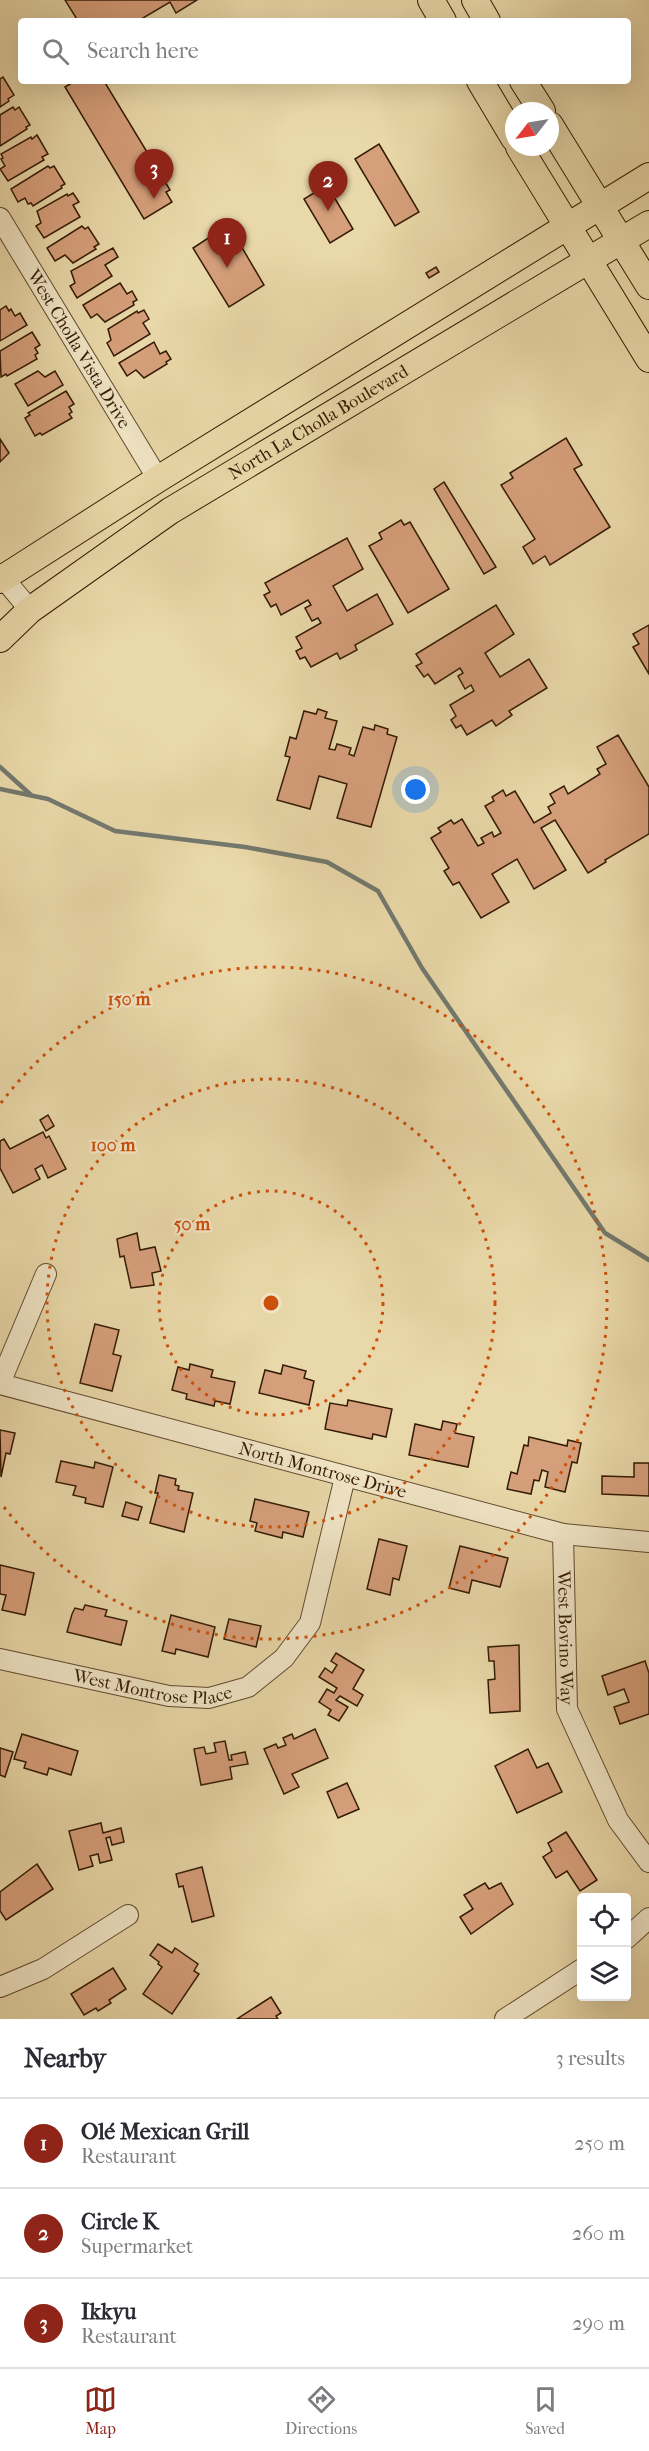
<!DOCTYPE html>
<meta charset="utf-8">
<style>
body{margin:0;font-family:"IM FELL French Canon",serif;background:#f2f2f3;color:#2b2b33}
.controls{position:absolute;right:18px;bottom:18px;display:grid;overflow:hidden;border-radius:6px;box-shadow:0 6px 24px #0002}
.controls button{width:54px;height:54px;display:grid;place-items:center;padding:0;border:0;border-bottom:2px solid #e1e1e2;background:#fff;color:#2b2b33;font:30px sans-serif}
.compass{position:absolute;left:505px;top:102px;width:54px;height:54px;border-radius:50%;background:#fff;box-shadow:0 6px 24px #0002;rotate:239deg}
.you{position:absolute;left:416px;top:790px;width:21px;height:21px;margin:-15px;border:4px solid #fff;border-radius:50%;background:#1a73e8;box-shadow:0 0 0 9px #1a73e833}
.badge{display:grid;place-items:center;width:39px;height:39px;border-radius:50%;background:#8f2418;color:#fff;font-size:20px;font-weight:700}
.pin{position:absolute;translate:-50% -50px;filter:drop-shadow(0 2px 3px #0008)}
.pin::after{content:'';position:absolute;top:32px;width:21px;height:18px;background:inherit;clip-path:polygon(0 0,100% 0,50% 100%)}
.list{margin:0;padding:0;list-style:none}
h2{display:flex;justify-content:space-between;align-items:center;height:78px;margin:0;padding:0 24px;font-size:26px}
h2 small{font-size:20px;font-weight:400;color:#7c7c81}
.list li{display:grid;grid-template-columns:39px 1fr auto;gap:18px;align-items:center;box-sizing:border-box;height:90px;padding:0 24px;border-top:2px solid #e1e1e2}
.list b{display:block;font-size:22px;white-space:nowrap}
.list p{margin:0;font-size:20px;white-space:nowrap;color:#7c7c81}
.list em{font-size:20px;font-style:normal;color:#7c7c81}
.icon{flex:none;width:33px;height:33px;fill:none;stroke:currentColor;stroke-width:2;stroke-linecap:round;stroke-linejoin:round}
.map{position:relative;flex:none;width:649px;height:2019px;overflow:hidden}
.search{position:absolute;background:#fff;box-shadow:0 6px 24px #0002;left:18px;right:18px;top:18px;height:66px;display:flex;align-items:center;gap:15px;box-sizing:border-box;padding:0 21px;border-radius:6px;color:#7c7c81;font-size:22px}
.sheet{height:348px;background:#fff}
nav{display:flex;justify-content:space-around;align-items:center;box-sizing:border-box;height:84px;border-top:2px solid #e1e1e2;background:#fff;font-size:16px;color:#7c7c81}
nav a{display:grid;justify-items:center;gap:3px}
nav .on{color:#8f2418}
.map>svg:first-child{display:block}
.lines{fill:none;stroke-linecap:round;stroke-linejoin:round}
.stream{stroke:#72796e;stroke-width:4.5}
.building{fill:#d69f7b;stroke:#341b05;stroke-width:1.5}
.minor-casing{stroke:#614a2e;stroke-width:22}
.major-casing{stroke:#341b05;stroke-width:28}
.minor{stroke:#f1e6c7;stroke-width:20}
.major{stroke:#e9d8a9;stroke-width:26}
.ring{fill:none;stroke:#cd500b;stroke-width:3;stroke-dasharray:3 6}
.labels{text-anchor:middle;stroke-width:4.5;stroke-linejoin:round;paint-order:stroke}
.street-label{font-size:18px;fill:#341b05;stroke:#f1e6c7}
.centre{fill:#cd500b;stroke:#f1e6c7;stroke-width:3}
.ring-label{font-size:18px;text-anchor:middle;font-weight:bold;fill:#cd500b;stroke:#f1e6c7;stroke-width:4.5;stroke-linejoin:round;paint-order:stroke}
</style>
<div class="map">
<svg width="649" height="2019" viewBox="0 0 649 2019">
<rect width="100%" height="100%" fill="#e9d8a9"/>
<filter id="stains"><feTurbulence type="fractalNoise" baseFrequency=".00333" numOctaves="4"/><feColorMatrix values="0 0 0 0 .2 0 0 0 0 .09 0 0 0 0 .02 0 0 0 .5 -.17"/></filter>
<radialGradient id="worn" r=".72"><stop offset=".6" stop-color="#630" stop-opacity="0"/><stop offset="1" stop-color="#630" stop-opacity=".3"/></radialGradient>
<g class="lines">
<g class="stream">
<polyline points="0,767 31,795"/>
<polyline points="0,789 48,799 115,831 245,847 327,862 378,891 422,968 605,1233 649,1260"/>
</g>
</g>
<g class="building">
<polygon points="65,0 197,0 176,13 170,2 138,21 78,21"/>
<polygon points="3,77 14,95 8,99 9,101 0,107 0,79"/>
<polygon points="75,81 104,81 170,190 166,192 172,202 144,219 65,87"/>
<polygon points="13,107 15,110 19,107 30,125 26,127 27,129 0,146 0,115"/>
<polygon points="37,135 48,154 42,157 44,160 8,181 0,169 5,166 1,159 3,158 1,154 31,137 32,139"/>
<polygon points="379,144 419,212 395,226 355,159"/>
<polygon points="48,166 50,168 54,166 65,184 61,186 62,188 33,206 31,203 28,204 25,198 18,202 11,189"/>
<polygon points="327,185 353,229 330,243 304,199"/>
<polygon points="73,193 79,202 73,205 80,217 44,238 36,226 41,223 37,211 67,194 68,196"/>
<polygon points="82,226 85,229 88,227 99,244 94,247 96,249 73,263 65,255 55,261 47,248"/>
<polygon points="219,231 234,234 264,285 229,307 193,248"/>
<polygon points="113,248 118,257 105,265 112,276 77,298 70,286 75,283 71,271"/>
<polygon points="436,267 439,272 429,278 426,273"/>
<polygon points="120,283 127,294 132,291 137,300 133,302 134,305 105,322 97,314 91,318 83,305"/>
<polygon points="6,306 9,311 11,309 15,316 20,313 27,325 0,341 0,310"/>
<polygon points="144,310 149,319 143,323 150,334 114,356 107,343 111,340 108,329 137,311 138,313"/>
<polygon points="32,332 40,345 35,348 38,353 35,355 37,359 7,376 6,374 1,377 0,351"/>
<polygon points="154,342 160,354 166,351 171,359 166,362 167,364 144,378 136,370 127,376 119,363"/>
<polygon points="38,371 45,377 55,371 63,385 28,406 15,384"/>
<polygon points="66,391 74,404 69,407 72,412 69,414 72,418 42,435 40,433 35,436 25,418 30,415 28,413"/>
<polygon points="566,438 582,465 574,469 610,527 550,565 545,556 533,564 523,547 535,539 501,485 513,478 510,473"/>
<polygon points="0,439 9,453 0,462"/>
<polygon points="444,482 496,567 484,574 434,489"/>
<polygon points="401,520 404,525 410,522 449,589 408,613 369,546 382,539 379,533"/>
<polygon points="347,538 363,569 333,586 347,611 377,594 393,624 355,645 357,650 340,659 337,653 311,667 305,657 300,659 296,651 302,648 296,637 321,623 318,618 312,621 305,608 311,605 308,600 281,615 276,604 271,607 264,595 270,592 265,583"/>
<polygon points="496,605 514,634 485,653 500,677 529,659 547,688 509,711 512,715 496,726 492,720 467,735 461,725 456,728 451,720 456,716 450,705 474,691 471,685 465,689 458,676 463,673 460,668 435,684 428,674 424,677 416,666 422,663 416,654"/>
<polygon points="649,625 649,674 633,647 639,644 633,634"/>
<polygon points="318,709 327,712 325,718 337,721 329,749 335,750 337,744 351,748 349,754 354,756 363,727 374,730 375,725 388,729 387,734 397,737 371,827 337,818 347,784 319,776 310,809 277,800 290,757 285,756 290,737 296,739 304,711 316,714"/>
<polygon points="618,735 649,787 649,834 605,860 606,862 588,873 555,820 541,828 566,870 534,889 517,859 492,874 509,902 481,918 459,882 453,885 444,871 449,868 431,838 441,832 438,828 451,820 454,824 462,819 478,846 484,843 481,838 492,832 494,837 501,833 485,806 494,801 492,797 503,790 506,796 515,791 534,823 551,813 548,807 555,803 550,794 564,786 568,794 600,774 597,769 606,764 597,747"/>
<polygon points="48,1115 54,1126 46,1131 40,1120"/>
<polygon points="43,1132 46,1138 49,1136 66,1169 48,1178 42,1165 35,1169 40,1179 13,1193 0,1168 0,1141 4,1139 10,1149"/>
<polygon points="137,1233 140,1250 155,1247 161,1271 152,1273 154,1285 131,1288 124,1256 120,1257 117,1239"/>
<polygon points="95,1324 119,1330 113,1354 121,1356 112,1391 80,1383"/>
<polygon points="190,1364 213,1370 211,1377 235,1382 230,1404 215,1401 214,1406 186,1399 187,1394 172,1390 178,1367 189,1370"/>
<polygon points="283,1365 306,1371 304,1378 314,1381 309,1405 259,1393 265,1370 281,1374"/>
<polygon points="348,1400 392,1409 386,1437 373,1434 372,1439 325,1429 330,1403 347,1406"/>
<polygon points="443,1421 457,1424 455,1433 474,1437 468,1467 409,1455 415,1424 441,1430"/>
<polygon points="0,1430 15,1433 10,1454 6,1453 1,1477"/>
<polygon points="529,1437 567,1446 568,1440 581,1443 577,1463 572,1462 565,1492 545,1487 548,1472 542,1470 539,1481 534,1480 531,1494 507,1489 511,1472 517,1474 524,1445 528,1446"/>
<polygon points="61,1461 94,1468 95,1462 113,1467 103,1507 85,1503 86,1498 73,1495 76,1486 56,1482"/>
<polygon points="634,1463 649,1463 649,1496 602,1494 602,1476 634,1477"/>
<polygon points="159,1475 176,1479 175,1485 179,1486 178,1490 193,1493 184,1532 150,1523 158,1493 155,1493"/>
<polygon points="255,1499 309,1512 303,1537 283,1532 282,1538 255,1531 257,1523 250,1521"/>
<polygon points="126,1502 142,1507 138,1520 122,1516"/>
<polygon points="379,1539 407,1546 399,1580 393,1578 390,1595 367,1589"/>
<polygon points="460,1546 508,1558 500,1587 472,1580 469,1593 449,1588"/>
<polygon points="0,1565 34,1573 25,1615 2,1610 6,1595 0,1594"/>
<polygon points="85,1605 107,1610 105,1616 127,1621 121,1645 67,1632 72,1614 75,1608 83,1610"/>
<polygon points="171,1615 215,1627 208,1657 176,1649 175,1654 162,1651"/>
<polygon points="229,1619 261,1626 256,1647 224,1639"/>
<polygon points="519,1645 520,1711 490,1713 488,1680 495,1679 494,1661 489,1661 488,1647"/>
<polygon points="336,1653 364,1670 353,1689 363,1695 357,1706 340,1696 336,1700 348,1707 339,1721 328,1715 331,1710 319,1702 327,1689 334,1693 337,1688 319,1677 325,1668 332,1673 337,1665 331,1661"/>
<polygon points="645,1661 649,1673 649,1714 620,1724 614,1707 629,1702 624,1689 608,1695 602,1676"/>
<polygon points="315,1729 328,1758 292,1774 299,1787 284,1794 264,1749 276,1744 278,1748 286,1745 283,1738 292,1734 294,1739"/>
<polygon points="22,1734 78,1751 71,1775 49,1768 47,1775 24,1768 26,1762 14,1759"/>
<polygon points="225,1741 229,1760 232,1760 231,1755 245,1752 248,1764 230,1767 232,1779 201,1785 194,1749 204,1747 206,1754 216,1752 214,1743"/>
<polygon points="0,1748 13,1752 5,1777 0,1775"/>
<polygon points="528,1749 537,1768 548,1763 562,1792 517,1813 495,1766"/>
<polygon points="347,1783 359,1809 338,1818 327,1792"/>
<polygon points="101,1823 103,1833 121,1828 124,1842 112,1845 110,1837 106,1838 112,1860 100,1863 98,1854 90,1856 93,1866 79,1870 69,1831"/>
<polygon points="566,1832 597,1880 580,1891 567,1871 556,1878 543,1857 552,1851 548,1843"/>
<polygon points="37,1864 53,1889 6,1920 0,1911 0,1892"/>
<polygon points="202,1867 214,1916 192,1922 183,1886 179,1887 176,1874"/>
<polygon points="485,1883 489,1889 501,1883 513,1904 471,1934 460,1917 473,1909 464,1895"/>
<polygon points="158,1944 172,1953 175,1948 198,1964 194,1971 199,1974 172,2014 143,1994 162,1967 158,1964 159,1962 150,1955"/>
<polygon points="113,1968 126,1989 109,2000 111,2003 98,2011 96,2008 84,2015 71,1994"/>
<polygon points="271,1997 281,2013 276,2016 278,2019 237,2019"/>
</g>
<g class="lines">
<g class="minor-casing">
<g id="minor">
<path id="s1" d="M0 218 158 479"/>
<polyline points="0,574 30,610"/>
<polyline points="0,1383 46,1274"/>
<path id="s2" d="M0 1384 563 1534 649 1542"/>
<path id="s3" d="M563 1534 567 1709 618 1820 649 1862"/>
<path id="s4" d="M0 1659 169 1696 209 1698 248 1687 284 1658 310 1623 345 1477"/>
<polyline points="626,1939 649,1918"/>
<polyline points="0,1987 43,1969 128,1915"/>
<polyline points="505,2019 582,1969"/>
</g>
</g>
<g class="major-casing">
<g id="major">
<polyline points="431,0 443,21"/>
<polyline points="475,0 487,21"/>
<polyline points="480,81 514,138"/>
<polyline points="523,81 542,111"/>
<polyline points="550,125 649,286"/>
<polyline points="519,147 649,359"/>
<polyline points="0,580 158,479 649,176"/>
<path id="s5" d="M0 639 30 610 170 511 649 224"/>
</g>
</g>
<use href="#minor" class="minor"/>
<use href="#major" class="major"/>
</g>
<g class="ring">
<circle cx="271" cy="1303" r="112"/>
<circle cx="271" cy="1303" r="224"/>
<path d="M1 1103A336 336 0 1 1 1 1503"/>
</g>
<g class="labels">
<g class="street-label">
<text dy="6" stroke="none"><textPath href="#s1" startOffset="153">West Cholla Vista Drive</textPath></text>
<text dy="6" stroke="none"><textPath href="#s5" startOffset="386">North La Cholla Boulevard</textPath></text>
<text dy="6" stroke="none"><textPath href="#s2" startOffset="334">North Montrose Drive</textPath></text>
<text dy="6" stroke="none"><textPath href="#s3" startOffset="104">West Bovino Way</textPath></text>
<text dy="6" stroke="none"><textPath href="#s4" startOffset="156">West Montrose Place</textPath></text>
</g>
</g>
<circle cx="271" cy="1303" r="9" class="centre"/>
<g class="ring-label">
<text x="129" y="1005">150 m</text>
<text x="113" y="1151">100 m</text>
<text x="192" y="1230">50 m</text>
</g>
<rect width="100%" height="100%" filter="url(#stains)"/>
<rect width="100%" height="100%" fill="url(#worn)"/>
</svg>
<div class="controls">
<button><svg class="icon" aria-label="locate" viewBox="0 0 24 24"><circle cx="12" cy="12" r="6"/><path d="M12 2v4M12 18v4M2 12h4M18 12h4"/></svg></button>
<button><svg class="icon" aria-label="layers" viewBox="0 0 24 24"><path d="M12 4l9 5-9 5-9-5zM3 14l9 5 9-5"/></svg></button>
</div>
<svg class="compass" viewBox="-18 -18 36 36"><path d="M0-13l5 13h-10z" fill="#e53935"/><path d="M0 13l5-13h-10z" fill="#7c7c81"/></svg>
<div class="you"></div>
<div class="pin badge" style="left:227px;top:268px">1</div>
<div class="pin badge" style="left:328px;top:211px">2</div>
<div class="pin badge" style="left:154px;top:199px">3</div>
<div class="search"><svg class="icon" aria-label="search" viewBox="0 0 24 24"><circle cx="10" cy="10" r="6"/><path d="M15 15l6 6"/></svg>Search here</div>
</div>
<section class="sheet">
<h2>Nearby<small>3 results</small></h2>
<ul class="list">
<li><span class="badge">1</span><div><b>Olé Mexican Grill</b><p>Restaurant</p></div><em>250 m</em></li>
<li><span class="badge">2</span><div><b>Circle K</b><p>Supermarket</p></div><em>260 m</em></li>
<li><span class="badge">3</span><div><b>Ikkyu</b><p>Restaurant</p></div><em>290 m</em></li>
</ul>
</section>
<nav>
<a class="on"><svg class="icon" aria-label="map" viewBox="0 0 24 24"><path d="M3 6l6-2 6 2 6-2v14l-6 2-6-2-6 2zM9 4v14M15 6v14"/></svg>Map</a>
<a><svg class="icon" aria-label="directions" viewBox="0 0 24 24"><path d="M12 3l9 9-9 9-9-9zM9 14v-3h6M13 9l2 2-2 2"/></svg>Directions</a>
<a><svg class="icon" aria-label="saved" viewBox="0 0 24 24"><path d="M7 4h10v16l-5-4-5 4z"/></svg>Saved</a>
</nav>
